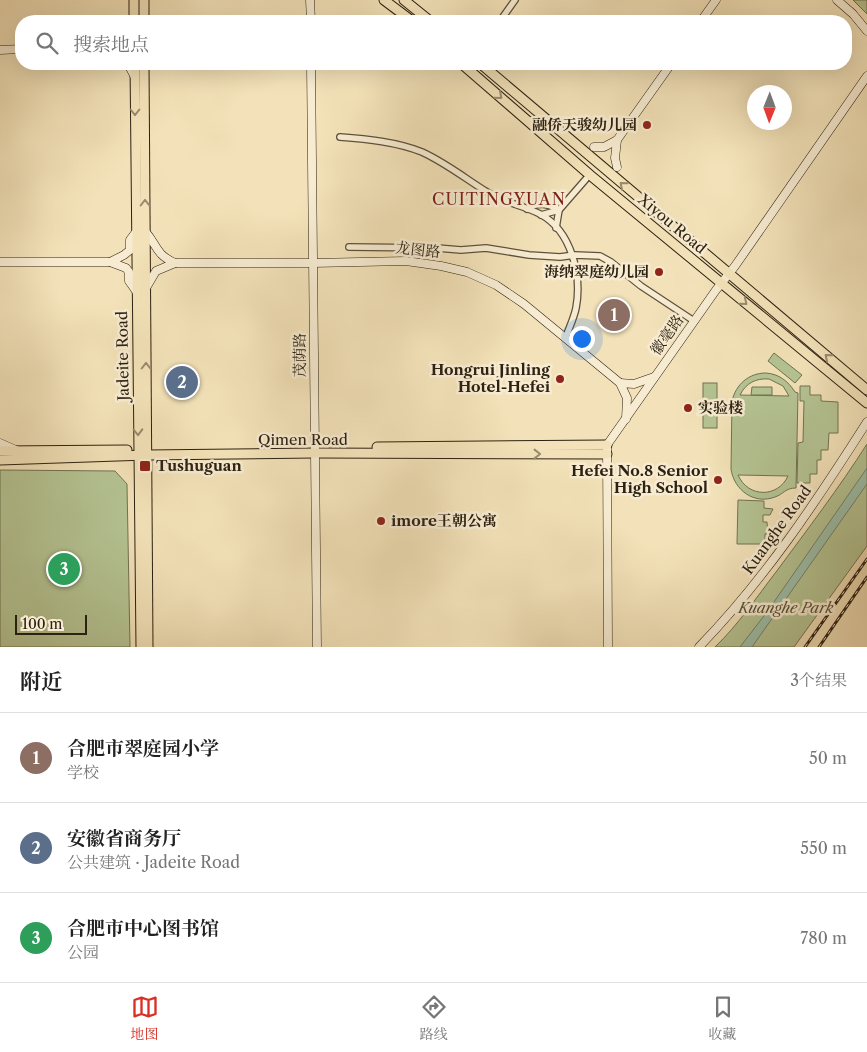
<!DOCTYPE html>
<html lang="zh">
<meta charset="utf-8">
<style>
body{margin:0;font-family:"Libre Caslon Text","Noto Serif SC",serif;background:#f6f6f6;color:#222}
.compass{position:absolute;left:747px;top:85px;width:45px;height:45px;border-radius:50%;background:#fff;box-shadow:0 5px 20px #0002;rotate:181deg}
.scale{position:absolute;left:15px;bottom:12px;width:72px;box-sizing:border-box;padding-left:5px;border:2px solid #2d2111;border-top:0;font-size:14px;line-height:18px;white-space:nowrap;color:#2d2111;-webkit-text-stroke:4px #f7ecd2;paint-order:stroke}
.you{position:absolute;left:581px;top:338px;width:18px;height:18px;margin:-12px;border:4px solid #fff;border-radius:50%;background:#1a73e8;box-shadow:0 0 0 8px #1a73e833}
.badge{display:grid;place-items:center;width:32px;height:32px;border-radius:50%;background:#d93025;color:#fff;font-size:16px;font-weight:700}
.pin{position:absolute;translate:-50% -50%;border:2px solid #fff;box-shadow:0 1px 5px #0006}
.list{margin:0;padding:0;list-style:none}
h2{display:flex;justify-content:space-between;align-items:center;height:65px;margin:0;padding:0 20px;font-size:21px}
h2 small{font-size:16px;font-weight:400;color:#767676}
.list li{display:grid;grid-template-columns:32px 1fr auto;gap:15px;align-items:center;box-sizing:border-box;height:90px;padding:0 20px;border-top:1px solid #e0e0e0}
.list b{display:block;font-size:19px;white-space:nowrap}
.list p{margin:0;font-size:16px;white-space:nowrap;color:#767676}
.list em{font-size:16px;font-style:normal;color:#767676}
.icon{flex:none;width:28px;height:28px;fill:none;stroke:currentColor;stroke-width:2;stroke-linecap:round;stroke-linejoin:round}
.map{position:relative;flex:none;width:867px;height:647px;overflow:hidden}
.search{position:absolute;background:#fff;box-shadow:0 5px 20px #0002;left:15px;right:15px;top:15px;height:55px;display:flex;align-items:center;gap:12px;box-sizing:border-box;padding:0 18px;border-radius:20px;color:#767676;font-size:19px}
.sheet{height:335px;background:#fff}
nav{display:flex;justify-content:space-around;align-items:center;box-sizing:border-box;height:70px;border-top:1px solid #e0e0e0;background:#fff;font-size:14px;color:#767676}
nav a{display:grid;justify-items:center;gap:2px}
nav .on{color:#d93025}
.map>svg:first-child{display:block}
.green{fill:#b5c493;stroke:#717252;fill-rule:evenodd}
.water{fill:#9dbfa9;stroke:#70806c}
.lines{fill:none;stroke-linecap:round;stroke-linejoin:round}
.street-casing{stroke:#5e513b;stroke-width:8}
.secondary-casing{stroke:#2d2111;stroke-width:9}
.primary-casing{stroke:#2d2111;stroke-width:11}
.street{stroke:#f7ecd2;stroke-width:5.5}
.secondary{stroke:#f7ecd2;stroke-width:8}
.primary{stroke:#f3e2b9;stroke-width:9}
.rail-casing{stroke:#2d2111;stroke-width:3}
.rail{stroke:#f7ecd2;stroke-width:1;stroke-dasharray:4;stroke-linecap:butt}
.oneway{stroke:#9a8b6d}
.poi-dot{fill:#8f2418;stroke:#f7ecd2;stroke-width:2}
.labels{text-anchor:middle;stroke-width:5;stroke-linejoin:round;paint-order:stroke}
.poi-label{font-size:15px;font-weight:bold;fill:#2d2111;stroke:#f7ecd2;text-anchor:end}
.street-label{font-size:15px;fill:#2d2111;stroke:#f7ecd2}
.park-label{font-size:15px;font-style:italic;fill:#565238;stroke:#f7ecd2}
.neighbourhood-label{font-size:16px;letter-spacing:1px;fill:#7a1f14;stroke:#f7ecd2}
</style>
<div class="map">
<svg width="867" height="647" viewBox="0 0 867 647">
<rect width="100%" height="100%" fill="#f3e2b9"/>
<filter id="stains"><feTurbulence type="fractalNoise" baseFrequency=".004" numOctaves="4"/><feColorMatrix values="0 0 0 0 .2 0 0 0 0 .09 0 0 0 0 .02 0 0 0 .5 -.17"/></filter>
<radialGradient id="worn" r=".72"><stop offset=".6" stop-color="#630" stop-opacity="0"/><stop offset="1" stop-color="#630" stop-opacity=".3"/></radialGradient>
<g class="green">
<polygon points="853,0 867,0 867,14"/>
<polygon points="774,353 802,375 795,383 768,361"/>
<path d="M766 373C779 374 788 381 795 392L798 393 796 488C785 488 784 494 775 497 754 505 734 490 731 469L732 401C736 384 749 373 766 373ZM769 379 783 386 789 396 740 395C746 383 756 378 769 379ZM738 475 788 476C778 498 748 498 738 475Z"/>
<rect x="703" y="383" width="14" height="45"/>
<polygon points="800,386 810,386 810,395 821,395 821,401 838,402 838,433 829,433 828,450 821,450 821,460 817,460 817,474 810,474 810,483 797,483 798,443 803,442 804,401 800,401"/>
<polygon points="752,387 772,387 772,395 751,395"/>
<path d="M867 444V546L794 647H715C738 625 756 598 776 572 807 530 839 488 867 444Z"/>
<polygon points="0,470 115,471 127,484 130,647 0,647"/>
<polygon points="738,500 764,501 764,508 773,509 770,515 763,515 763,522 767,522 768,534 765,534 765,544 737,544"/>
</g>
<polygon class="water" points="867,468 867,484 752,647 740,647 767,612"/>
<g class="lines">
<g class="street-casing">
<g id="street">
<polyline points="500,21 515,0"/>
<path d="M340 137C367 139 397 142 422 152 446 163 466 179 487 192 504 203 523 205 540 214 572 231 582 276 576 308 574 318 569 328 566 337"/>
<path d="M527 209C538 202 547 203 559 210L556 228"/>
<polyline points="541,215 559,210 586,179"/>
<polyline points="349,247 437,248 461,250 486,248 529,255 560,257 575,255 600,256 611,262 641,286 694,321"/>
</g>
</g>
<g class="secondary-casing">
<g id="secondary">
<polyline points="310,0 311,21"/>
<polyline points="837,0 853,14 867,31"/>
<polyline points="701,21 716,0"/>
<polyline points="0,50 21,49"/>
<polyline points="128,64 135,77"/>
<polyline points="311,64 317,647"/>
<polyline points="617,140 671,64"/>
<polyline points="594,147 604,147 617,140 615,158 617,167"/>
<path d="M145 231C158 246 155 254 175 263L156 271 146 288"/>
<polyline points="136,232 130,240 130,250 124,255 110,262 126,268 129,272 129,281 136,291"/>
<polyline points="0,262 110,262"/>
<polyline points="175,263 313,263 406,261 441,266 467,272 496,285 524,304 620,383"/>
<polyline points="626,419 627,398 620,383 634,384 654,377"/>
<polyline points="0,443 18,451"/>
<polyline points="608,647 607,445 716,290 735,266 867,76"/>
<path d="M699 647C765 579 816 502 867 422"/>
</g>
</g>
<g class="primary-casing">
<g id="primary">
<polyline points="134,0 134,21"/>
<polyline points="144,0 144,21"/>
<polyline points="384,0 412,21"/>
<polyline points="404,0 430,21"/>
<polyline points="135,64 141,647"/>
<polyline points="144,64 148,647"/>
<polyline points="462,64 590,175 867,403"/>
<polyline points="481,64 867,390"/>
<polyline points="377,447 607,445"/>
<polyline points="0,451 127,450"/>
<polyline points="0,460 147,455 315,453 607,454"/>
</g>
</g>
<use href="#street" class="street"/>
<use href="#secondary" class="secondary"/>
<use href="#primary" class="primary"/>
<g class="rail-casing">
<g id="rail">
<polyline points="805,647 867,559"/>
<polyline points="819,647 867,577"/>
</g>
</g>
<use href="#rail" class="rail"/>
</g>
<defs><path id="oneway-chevron" d="M-2-3.5L2.5 0L-2 3.5" fill="none" stroke-width="1.6" stroke-linecap="round" stroke-linejoin="round" transform="scale(1.25)"/></defs>
<g class="oneway">
<use href="#oneway-chevron" transform="translate(499 96) rotate(41)"/>
<use href="#oneway-chevron" transform="translate(135 112) rotate(90)"/>
<use href="#oneway-chevron" transform="translate(623 185) rotate(-140)"/>
<use href="#oneway-chevron" transform="translate(145 203) rotate(-90)"/>
<use href="#oneway-chevron" transform="translate(744 302) rotate(39)"/>
<use href="#oneway-chevron" transform="translate(828 357) rotate(-140)"/>
<use href="#oneway-chevron" transform="translate(146 366) rotate(-90)"/>
<use href="#oneway-chevron" transform="translate(138 432) rotate(89)"/>
<use href="#oneway-chevron" transform="translate(537 454)"/>
</g>
<g class="poi-dot">
<circle cx="647" cy="125" r="5"/>
<circle cx="659" cy="272" r="5"/>
<circle cx="560" cy="379" r="5"/>
<circle cx="688" cy="408" r="5"/>
<rect x="139" y="460" width="12" height="12" rx="2.5"/>
<circle cx="718" cy="480" r="5"/>
<circle cx="381" cy="521" r="5"/>
</g>
<g class="labels">
<g class="poi-label">
<text x="637" y="130">融侨天骏幼儿园</text>
<text x="649" y="277">海纳翠庭幼儿园</text>
<text x="550" y="375">Hongrui Jinling<tspan x="550" dy="17">Hotel-Hefei</tspan></text>
<text x="698" y="413" text-anchor="start">实验楼</text>
<text x="156" y="471" text-anchor="start">Tushuguan</text>
<text x="708" y="476">Hefei No.8 Senior<tspan x="708" dy="17">High School</tspan></text>
<text x="391" y="526" text-anchor="start">imore王朝公寓</text>
</g>
<g class="street-label">
<text transform="translate(672 224) rotate(40)" y="5">Xiyou Road</text>
<text transform="translate(418 250) rotate(6)" y="5">龙图路</text>
<text transform="translate(667 335) rotate(-55)" y="5">徽毫路</text>
<text transform="translate(300 355) rotate(-90)" y="5">茂荫路</text>
<text transform="translate(123 356) rotate(-91)" y="5">Jadeite Road</text>
<text x="303" y="445">Qimen Road</text>
<text transform="translate(777 530) rotate(-54)" y="5">Kuanghe Road</text>
</g>
<g class="park-label">
<text x="786" y="613">Kuanghe Park</text>
</g>
<g class="neighbourhood-label">
<text x="499" y="205">CUITINGYUAN</text>
</g>
</g>
<rect width="100%" height="100%" filter="url(#stains)"/>
<rect width="100%" height="100%" fill="url(#worn)"/>
</svg>
<svg class="compass" viewBox="-18 -18 36 36"><path d="M0-13l5 13h-10z" fill="#e53935"/><path d="M0 13l5-13h-10z" fill="#767676"/></svg>
<div class="scale">100 m</div>
<div class="you"></div>
<div class="pin badge" style="left:614px;top:315px;background:#8d6e63">1</div>
<div class="pin badge" style="left:182px;top:382px;background:#5c6f8a">2</div>
<div class="pin badge" style="left:64px;top:569px;background:#2e9e5b">3</div>
<div class="search"><svg class="icon" aria-label="search" viewBox="0 0 24 24"><circle cx="10" cy="10" r="6"/><path d="M15 15l6 6"/></svg>搜索地点</div>
</div>
<section class="sheet">
<h2>附近<small>3个结果</small></h2>
<ul class="list">
<li><span class="badge" style="background:#8d6e63">1</span><div><b>合肥市翠庭园小学</b><p>学校</p></div><em>50 m</em></li>
<li><span class="badge" style="background:#5c6f8a">2</span><div><b>安徽省商务厅</b><p>公共建筑 · Jadeite Road</p></div><em>550 m</em></li>
<li><span class="badge" style="background:#2e9e5b">3</span><div><b>合肥市中心图书馆</b><p>公园</p></div><em>780 m</em></li>
</ul>
</section>
<nav>
<a class="on"><svg class="icon" aria-label="map" viewBox="0 0 24 24"><path d="M3 6l6-2 6 2 6-2v14l-6 2-6-2-6 2zM9 4v14M15 6v14"/></svg>地图</a>
<a><svg class="icon" aria-label="directions" viewBox="0 0 24 24"><path d="M12 3l9 9-9 9-9-9zM9 14v-3h6M13 9l2 2-2 2"/></svg>路线</a>
<a><svg class="icon" aria-label="saved" viewBox="0 0 24 24"><path d="M7 4h10v16l-5-4-5 4z"/></svg>收藏</a>
</nav>
